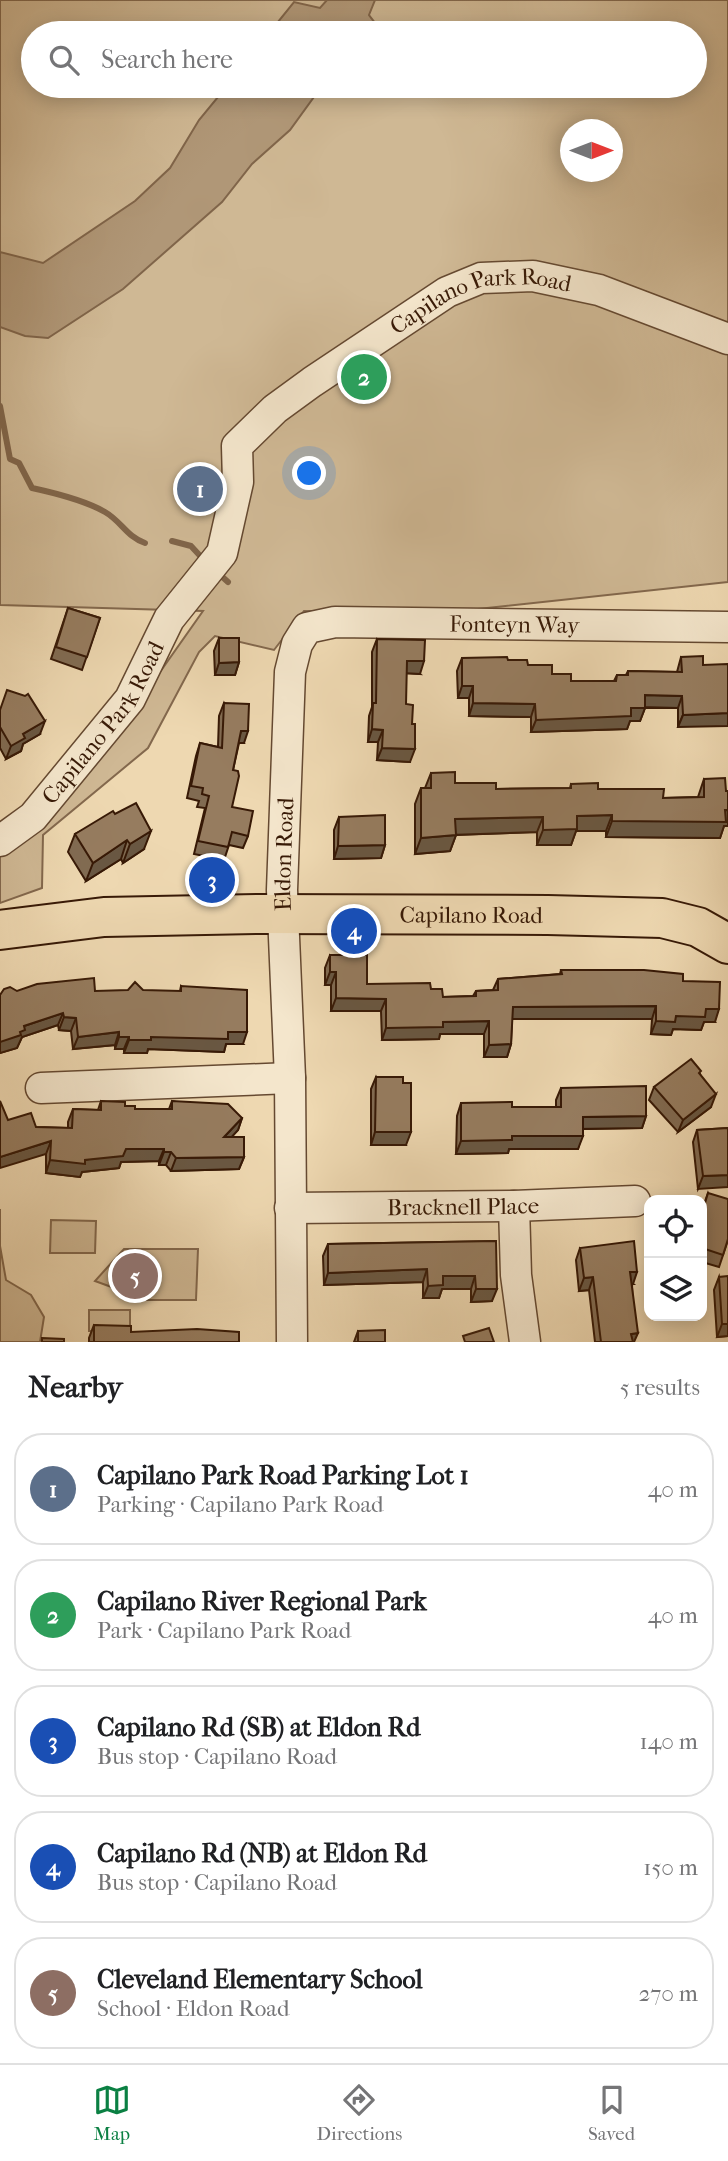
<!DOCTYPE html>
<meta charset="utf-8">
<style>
body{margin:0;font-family:"IM FELL French Canon",serif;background:#f2f2f2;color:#202124}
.controls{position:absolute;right:21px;bottom:21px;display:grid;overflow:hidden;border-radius:14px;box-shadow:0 4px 18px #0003}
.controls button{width:63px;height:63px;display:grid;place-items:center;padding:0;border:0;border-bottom:2px solid #e0e0e0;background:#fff;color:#202124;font:35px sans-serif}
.compass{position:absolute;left:560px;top:119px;width:63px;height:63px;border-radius:50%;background:#fff;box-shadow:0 4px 18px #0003;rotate:90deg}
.you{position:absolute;left:310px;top:474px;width:24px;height:24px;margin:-18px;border:5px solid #fff;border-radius:50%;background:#1a73e8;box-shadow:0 0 0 10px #1a73e833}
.badge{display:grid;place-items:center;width:46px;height:46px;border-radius:50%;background:#0b8043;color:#fff;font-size:23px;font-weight:700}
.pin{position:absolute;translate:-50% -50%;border:4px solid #fff;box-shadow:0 2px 7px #0006}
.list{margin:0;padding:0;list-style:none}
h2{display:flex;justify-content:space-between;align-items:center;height:91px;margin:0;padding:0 28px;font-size:30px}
h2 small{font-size:23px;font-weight:400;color:#757577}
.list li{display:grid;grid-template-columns:46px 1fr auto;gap:21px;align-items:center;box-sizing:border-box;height:112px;margin:0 14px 14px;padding:0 14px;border:2px solid #e0e0e0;border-radius:28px}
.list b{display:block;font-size:26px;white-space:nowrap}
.list p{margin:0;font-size:23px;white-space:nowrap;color:#757577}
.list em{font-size:23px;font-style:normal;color:#757577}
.icon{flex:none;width:38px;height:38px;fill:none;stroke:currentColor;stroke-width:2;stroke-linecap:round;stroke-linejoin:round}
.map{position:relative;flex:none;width:728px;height:1342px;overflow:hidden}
.search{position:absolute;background:#fff;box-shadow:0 4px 18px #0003;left:21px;right:21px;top:21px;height:77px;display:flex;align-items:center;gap:18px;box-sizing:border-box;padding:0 24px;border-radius:38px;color:#757577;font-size:26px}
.sheet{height:721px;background:#fff}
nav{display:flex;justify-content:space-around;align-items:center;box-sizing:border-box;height:98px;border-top:2px solid #e0e0e0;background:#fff;font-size:19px;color:#757577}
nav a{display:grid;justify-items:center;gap:4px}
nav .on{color:#0b8043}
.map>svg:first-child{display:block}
.green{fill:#cfb894;stroke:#83684d;stroke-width:2;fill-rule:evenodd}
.water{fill:#b09777;stroke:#80654a;stroke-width:2}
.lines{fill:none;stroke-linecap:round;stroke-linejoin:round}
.stream{stroke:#80654a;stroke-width:6}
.minor-casing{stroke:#654931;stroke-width:33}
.major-casing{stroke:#371906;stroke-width:42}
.minor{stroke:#f4e6cc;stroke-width:30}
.major{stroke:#eed8b1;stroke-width:38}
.wall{fill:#816b52;stroke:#371906;stroke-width:2}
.shaded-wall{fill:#695742;stroke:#371906;stroke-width:2}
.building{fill:#967c5f;stroke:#371906;stroke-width:2}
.labels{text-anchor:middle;stroke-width:5;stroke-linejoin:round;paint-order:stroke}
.street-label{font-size:23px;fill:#371906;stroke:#f4e6cc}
</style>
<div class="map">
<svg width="728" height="1342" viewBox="0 0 728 1342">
<rect width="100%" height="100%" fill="#eed8b1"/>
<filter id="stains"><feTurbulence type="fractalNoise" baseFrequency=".00286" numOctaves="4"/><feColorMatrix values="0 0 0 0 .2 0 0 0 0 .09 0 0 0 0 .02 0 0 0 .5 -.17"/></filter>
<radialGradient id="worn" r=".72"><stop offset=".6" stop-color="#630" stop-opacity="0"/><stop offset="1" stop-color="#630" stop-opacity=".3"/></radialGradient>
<g class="green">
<path d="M0 0H728V582L441 613 304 611 274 650 215 636 199 652 148 748 43 835 42 888 0 903V850L155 679 203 611 0 605ZM33 33H695V86H33ZM570 130H612V172H570Z"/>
<polygon points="0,1209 0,1246 6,1280 31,1295 44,1317 40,1342 0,1342"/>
<polygon points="51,1220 96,1221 95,1253 50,1253"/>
<polygon points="124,1249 198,1249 196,1300 147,1300 95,1281"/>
<rect x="89" y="1310" width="41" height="21"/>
</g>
<g class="water">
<polygon points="327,0 375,0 369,15 375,23 371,33 269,33 294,2 320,8"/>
<polygon points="227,86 335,86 326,95 314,97 290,130 252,164 222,202 123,289 48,338 25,336 0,327 0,252 43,263 135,201 170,168 199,120"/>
</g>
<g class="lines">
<g class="stream">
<path d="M0 406 10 459 19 463 32 488C55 493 86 501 105 512 121 521 127 537 145 543"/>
<polyline points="172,541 191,546 203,559"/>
<polyline points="218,573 228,582"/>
</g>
<g class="minor-casing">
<g id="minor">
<path id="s1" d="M0 841 33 817 130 699 169 619 222 553 238 482 237 446 275 409 312 382 447 292 481 278 533 276 599 290 728 339"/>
<polyline points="41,1088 290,1078"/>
<polyline points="514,1206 516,1275 525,1342"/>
<path id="s2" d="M290 1208 514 1206 635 1201"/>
<path id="s3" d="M292 1342 290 1078 282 890 290 672 297 644 307 628 335 622 728 627"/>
</g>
</g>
<g class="major-casing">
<g id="major">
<path id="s4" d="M0 930 104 917 259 914 548 915 662 918 698 927 728 944"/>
</g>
</g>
<use href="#minor" class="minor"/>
<use href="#major" class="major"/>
</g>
<g class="wall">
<polygon points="68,608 100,618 82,670 51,659"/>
<polygon points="219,638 239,662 235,675 215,675 214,651"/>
<polygon points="377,639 420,674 406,673 406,704 410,762 377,760 378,742 368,742 369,716 372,707 372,652"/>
<polygon points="681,657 703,665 678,727 678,708 645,708 640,721 630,721 627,729 531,732 531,717 469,716 469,698 458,698 457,671 462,658 508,660 528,665 571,681 614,681 617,675 626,675 628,671 677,672"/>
<polygon points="224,703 244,743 239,743 233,770 232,807 248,836 243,848 229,845 224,860 194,854 205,808 197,807 199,801 187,798 196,756 200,743 218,747 219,716"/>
<polygon points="0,710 40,734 23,744 21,751 6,759 0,748"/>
<polygon points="431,773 455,783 496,789 570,788 571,784 598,789 663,798 698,797 704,779 726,791 728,791 728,826 724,826 720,838 606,837 606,831 576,831 571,845 537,845 537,832 456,835 450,851 415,854 415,804 421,788 425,788"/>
<polygon points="115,814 144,849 123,863 121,859 86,881 68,852 75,834"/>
<polygon points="339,817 385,845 381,858 334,859 334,830"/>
<polygon points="330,955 367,984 431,989 443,997 473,996 476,991 493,990 498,979 560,974 561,970 683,981 715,1022 704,1022 701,1030 673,1029 671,1035 651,1034 652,1019 512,1019 511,1044 507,1057 484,1057 484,1034 440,1034 439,1039 382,1040 381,1011 331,1011 331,985 325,985 325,968"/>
<polygon points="181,986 243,1044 226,1044 224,1052 148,1049 147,1053 124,1053 124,1049 115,1049 115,1045 73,1049 71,1031 59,1030 58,1025 22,1037 17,1048 0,1053 0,995 17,991 180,991"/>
<polygon points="700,1074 711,1107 678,1132 649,1100 654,1087"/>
<polygon points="376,1077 406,1145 371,1145 371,1089"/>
<polygon points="561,1088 646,1116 642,1128 583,1129 578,1149 509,1149 508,1153 456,1154 457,1116 461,1103 512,1107 556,1107 556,1100"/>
<polygon points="101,1101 125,1106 135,1109 169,1109 172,1101 242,1118 238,1130 231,1137 244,1157 239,1169 171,1171 166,1165 159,1165 159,1161 121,1162 119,1168 82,1172 80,1177 46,1173 46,1154 8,1120 36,1127 68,1128 68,1122 73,1109 98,1110"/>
<polygon points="728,1128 698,1189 693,1142 697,1130"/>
<polygon points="708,1193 728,1240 719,1267 702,1262 702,1210"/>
<polygon points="496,1241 492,1301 471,1302 471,1289 442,1289 439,1298 423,1298 423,1282 324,1285 323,1256 328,1244"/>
<polygon points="580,1248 633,1284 632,1284 634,1342 595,1342 589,1290 579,1291 576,1260"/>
<polygon points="719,1277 728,1336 717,1337 714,1290"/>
<polygon points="94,1325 131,1332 239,1342 89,1342 89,1338"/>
<polygon points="358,1331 385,1342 354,1342"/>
</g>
<g class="shaded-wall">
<polygon points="407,661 424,661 420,674 402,673"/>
<polygon points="239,662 235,675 215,675 219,663"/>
<polygon points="462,686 473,686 469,698 458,698"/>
<polygon points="645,695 682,696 678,708 640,707"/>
<polygon points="473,703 535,704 531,717 469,716"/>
<polygon points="631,708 645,708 640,721 630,721 627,729 531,732 536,720"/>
<polygon points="728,713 728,726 678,727 683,715"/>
<polygon points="45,721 40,734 23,744 21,751 6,759 11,746 23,734"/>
<polygon points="372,729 383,730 378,742 368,742"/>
<polygon points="241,731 248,731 244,743 237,743"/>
<polygon points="382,748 415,749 410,762 377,760"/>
<polygon points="728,810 728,826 724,826 720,838 606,837 612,821"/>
<polygon points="612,815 606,831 576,831 571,845 537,845 543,830 577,816"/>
<polygon points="543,817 537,832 450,835 455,819"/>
<polygon points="151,831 144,849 123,863 130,844"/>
<polygon points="456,835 450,851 415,854 421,838"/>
<polygon points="127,840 121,859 86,881 93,863"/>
<polygon points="385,845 381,858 334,859 338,846"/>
<polygon points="330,972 336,972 331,985 325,985"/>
<polygon points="336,998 386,999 381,1011 331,1011"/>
<polygon points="656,1006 652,1019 508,1019 513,1007"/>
<polygon points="706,1009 719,1009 715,1022 704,1022 701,1030 673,1029 671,1035 651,1034 656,1021"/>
<polygon points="63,1013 58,1025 22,1037 17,1048 0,1053 0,1042 24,1026"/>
<polygon points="64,1017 76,1018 71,1031 59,1030"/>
<polygon points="489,1021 484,1034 440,1034 439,1039 382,1040 386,1028 443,1022"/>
<polygon points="119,1032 115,1045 73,1049 78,1037"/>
<polygon points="228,1032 247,1032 243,1044 226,1044 224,1052 148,1049 147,1053 124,1053 129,1040 151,1037"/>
<polygon points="119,1037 129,1037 124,1049 115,1049"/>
<polygon points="511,1044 507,1057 484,1057 489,1045"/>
<polygon points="716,1094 711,1107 678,1132 683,1120"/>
<polygon points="646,1116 642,1128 578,1129 583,1117"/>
<polygon points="242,1118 238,1130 220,1150 224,1137"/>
<polygon points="375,1132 411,1132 406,1145 371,1145"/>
<polygon points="512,1136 583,1136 578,1149 509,1149 508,1153 456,1154 461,1141"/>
<polygon points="51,1141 46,1154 0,1168 0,1157"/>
<polygon points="126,1149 164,1149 159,1161 121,1162 119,1168 82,1172 80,1177 46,1173 50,1160 85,1160"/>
<polygon points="164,1152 171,1152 166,1165 159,1165"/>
<polygon points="244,1157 239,1169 171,1171 176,1158"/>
<polygon points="728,1175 728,1187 698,1189 703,1176"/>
<polygon points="427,1269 423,1282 324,1285 328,1273"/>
<polygon points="630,1272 637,1272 633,1284 626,1285"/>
<polygon points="443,1276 475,1276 471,1289 442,1289 439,1298 423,1298 428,1286"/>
<polygon points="593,1277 589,1290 579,1291 584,1278"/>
<polygon points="476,1289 497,1289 492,1301 471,1302"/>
<polygon points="722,1324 728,1324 728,1336 717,1337"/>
<polygon points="638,1333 634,1342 628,1342 631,1334"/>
</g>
<g class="building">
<polygon points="68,608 100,618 87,657 56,647"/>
<polygon points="219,638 239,638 239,662 219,663"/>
<polygon points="377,639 425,640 424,661 407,661 406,704 413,705 412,724 415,724 415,749 382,748 383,730 372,729 373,703 376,703"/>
<polygon points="703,656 703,665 728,664 728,713 683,715 682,696 645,695 645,708 631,708 631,716 536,720 535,704 473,703 473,686 462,686 462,658 507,657 508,660 527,660 528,665 552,665 552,674 571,674 571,681 616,681 617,675 628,675 628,671 682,672 681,657"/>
<polygon points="7,690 25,696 28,694 45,721 23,734 25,738 11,746 0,727 0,710"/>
<polygon points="224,703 249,704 248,731 241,731 233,770 238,771 239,776 232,807 253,811 248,836 232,832 228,847 198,841 209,796 202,794 203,788 191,786 200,743 222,748"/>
<polygon points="455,772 455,783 496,783 496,789 571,788 571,784 598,783 598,789 664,789 663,798 704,797 704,779 725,778 726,791 728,791 728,810 725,810 726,822 612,821 612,815 577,816 577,829 543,830 543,817 455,819 456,835 421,838 421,788 431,788 431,773"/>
<polygon points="136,803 151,831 130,844 127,840 93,863 75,834 113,811 115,814"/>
<polygon points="385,815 385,845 338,846 339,817"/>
<polygon points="330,955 367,955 367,984 430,983 431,989 442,989 443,997 476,996 476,991 498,990 498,979 562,974 561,970 644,970 683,974 683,981 720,982 719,1009 706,1009 705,1017 676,1016 675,1022 656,1021 656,1006 513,1007 511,1044 489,1045 489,1021 443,1022 443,1027 386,1028 386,999 336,998 336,972 330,972"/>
<polygon points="94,978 95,991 128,990 135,982 143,990 181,991 181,986 247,990 247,1032 228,1032 228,1039 151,1037 151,1040 129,1040 129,1037 119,1037 119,1032 78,1037 76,1018 64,1017 63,1013 24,1026 25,1030 20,1032 21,1035 0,1042 0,995 4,989 10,987 17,991 37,984"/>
<polygon points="691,1059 701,1071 699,1073 716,1094 683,1120 654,1087"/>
<polygon points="376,1077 403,1077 403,1083 411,1083 411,1132 375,1132"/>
<polygon points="646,1086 646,1116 583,1117 583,1136 512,1136 512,1140 461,1141 461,1103 512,1102 512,1107 561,1107 561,1088"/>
<polygon points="0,1101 8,1120 31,1113 36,1127 72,1128 73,1109 101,1110 101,1101 125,1102 125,1106 135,1106 135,1109 172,1109 172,1101 228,1104 242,1118 224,1137 244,1137 244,1157 176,1158 171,1152 164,1152 164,1149 126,1149 123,1156 85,1160 85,1164 50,1160 51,1141 0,1157"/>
<polygon points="728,1128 728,1175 703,1176 697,1130"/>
<polygon points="708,1193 728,1199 728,1239 723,1255 702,1248 702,1213"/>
<polygon points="496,1241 497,1289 476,1289 475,1276 443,1276 443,1285 428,1286 427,1269 328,1273 328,1244"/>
<polygon points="634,1241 637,1272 630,1272 638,1333 631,1334 633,1342 601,1342 593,1277 584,1278 580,1248"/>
<polygon points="728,1276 728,1324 722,1324 719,1277"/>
<polygon points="94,1325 131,1326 131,1332 197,1329 239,1332 239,1342 94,1342"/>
<polygon points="489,1328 494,1342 465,1342 463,1336"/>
<polygon points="385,1330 385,1342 358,1342 358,1331"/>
<polygon points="42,1338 64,1339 64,1342 42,1342"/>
</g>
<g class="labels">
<g class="street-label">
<text dy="8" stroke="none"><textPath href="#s1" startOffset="768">Capilano Park Road</textPath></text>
<text dy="8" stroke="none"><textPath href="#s3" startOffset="926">Fonteyn Way</textPath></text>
<text dy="8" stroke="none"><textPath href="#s1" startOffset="159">Capilano Park Road</textPath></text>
<text dy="8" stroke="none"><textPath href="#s3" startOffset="488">Eldon Road</textPath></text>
<text dy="8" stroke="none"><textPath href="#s4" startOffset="472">Capilano Road</textPath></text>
<text dy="8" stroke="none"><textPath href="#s2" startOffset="173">Bracknell Place</textPath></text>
</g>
</g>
<rect width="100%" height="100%" filter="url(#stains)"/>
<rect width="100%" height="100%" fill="url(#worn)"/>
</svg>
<div class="controls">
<button><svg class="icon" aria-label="locate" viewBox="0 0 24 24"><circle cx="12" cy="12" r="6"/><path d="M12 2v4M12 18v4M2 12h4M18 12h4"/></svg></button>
<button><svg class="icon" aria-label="layers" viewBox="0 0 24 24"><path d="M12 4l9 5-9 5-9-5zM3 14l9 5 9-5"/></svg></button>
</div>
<svg class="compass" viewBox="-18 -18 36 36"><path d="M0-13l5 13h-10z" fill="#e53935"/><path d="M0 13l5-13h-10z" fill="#757577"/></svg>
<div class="you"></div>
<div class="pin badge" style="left:200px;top:489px;background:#5c6f8a">1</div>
<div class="pin badge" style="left:364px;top:377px;background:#2e9e5b">2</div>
<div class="pin badge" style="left:212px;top:880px;background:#1a4fb4">3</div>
<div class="pin badge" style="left:354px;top:931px;background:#1a4fb4">4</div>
<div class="pin badge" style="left:135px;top:1276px;background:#8d6e63">5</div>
<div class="search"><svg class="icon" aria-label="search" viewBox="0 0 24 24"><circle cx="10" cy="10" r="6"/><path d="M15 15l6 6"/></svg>Search here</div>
</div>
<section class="sheet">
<h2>Nearby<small>5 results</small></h2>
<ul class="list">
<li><span class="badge" style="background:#5c6f8a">1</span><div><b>Capilano Park Road Parking Lot 1</b><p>Parking · Capilano Park Road</p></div><em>40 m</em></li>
<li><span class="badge" style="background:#2e9e5b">2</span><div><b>Capilano River Regional Park</b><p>Park · Capilano Park Road</p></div><em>40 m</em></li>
<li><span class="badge" style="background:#1a4fb4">3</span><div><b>Capilano Rd (SB) at Eldon Rd</b><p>Bus stop · Capilano Road</p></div><em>140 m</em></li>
<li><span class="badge" style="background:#1a4fb4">4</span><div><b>Capilano Rd (NB) at Eldon Rd</b><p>Bus stop · Capilano Road</p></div><em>150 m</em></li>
<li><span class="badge" style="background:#8d6e63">5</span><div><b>Cleveland Elementary School</b><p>School · Eldon Road</p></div><em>270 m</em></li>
</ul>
</section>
<nav>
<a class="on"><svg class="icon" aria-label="map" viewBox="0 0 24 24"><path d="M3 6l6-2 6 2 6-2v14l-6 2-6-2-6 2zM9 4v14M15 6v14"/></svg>Map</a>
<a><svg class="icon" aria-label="directions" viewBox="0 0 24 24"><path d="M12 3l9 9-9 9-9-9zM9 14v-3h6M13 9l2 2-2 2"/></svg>Directions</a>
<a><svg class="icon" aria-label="saved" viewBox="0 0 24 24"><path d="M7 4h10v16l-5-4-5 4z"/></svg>Saved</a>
</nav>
